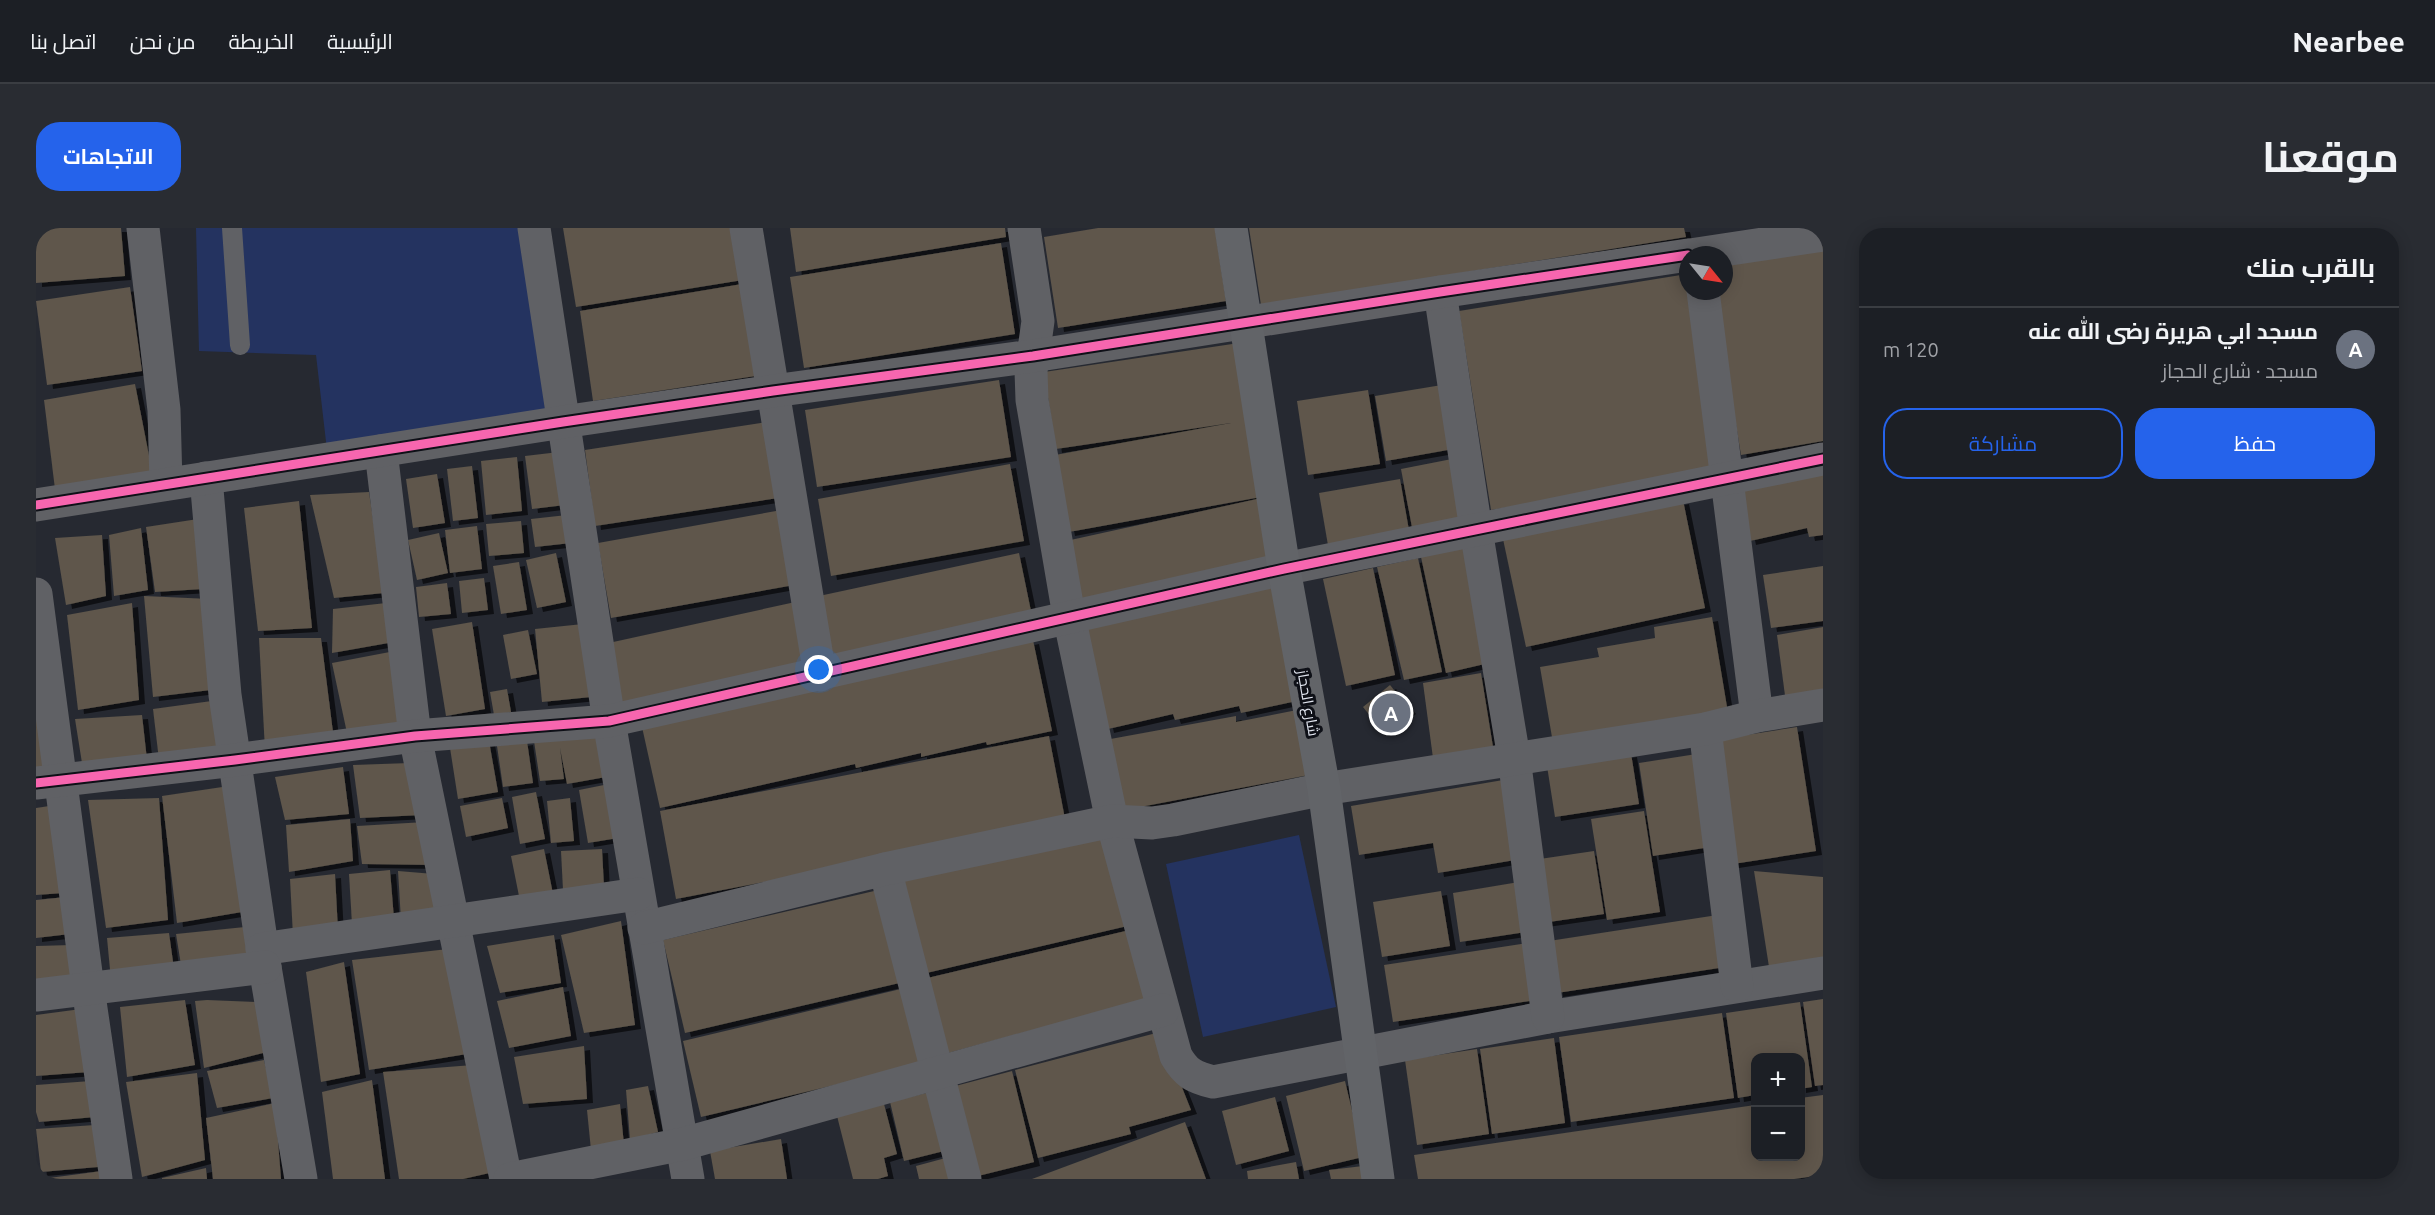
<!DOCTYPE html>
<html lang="ar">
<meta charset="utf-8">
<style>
body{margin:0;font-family:Ubuntu,Cairo,sans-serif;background:#292c32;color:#f1f3f6;direction:rtl}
.controls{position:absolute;right:18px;bottom:18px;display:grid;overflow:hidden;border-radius:12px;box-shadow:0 3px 15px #0003}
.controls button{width:54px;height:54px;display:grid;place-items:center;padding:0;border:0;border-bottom:2px solid #3a3d42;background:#1c1f25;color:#f1f3f6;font:30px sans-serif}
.compass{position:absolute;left:1643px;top:18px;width:54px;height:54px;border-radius:50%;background:#1c1f25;box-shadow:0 3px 15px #0003;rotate:120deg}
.you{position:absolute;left:783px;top:442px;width:21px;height:21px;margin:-15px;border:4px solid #fff;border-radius:50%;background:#1a73e8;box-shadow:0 0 0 9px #1a73e833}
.badge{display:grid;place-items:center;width:39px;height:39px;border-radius:50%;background:#2563eb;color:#fff;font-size:20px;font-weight:700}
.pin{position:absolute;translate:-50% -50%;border:3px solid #fff;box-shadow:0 2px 6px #0006}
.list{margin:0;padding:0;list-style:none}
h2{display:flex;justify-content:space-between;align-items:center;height:78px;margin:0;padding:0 24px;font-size:26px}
h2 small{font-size:20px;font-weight:400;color:#a0a2a7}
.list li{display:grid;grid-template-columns:39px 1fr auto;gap:18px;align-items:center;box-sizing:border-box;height:84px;padding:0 24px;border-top:2px solid #3a3d42}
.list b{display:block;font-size:22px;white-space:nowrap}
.list p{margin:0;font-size:20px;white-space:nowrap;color:#a0a2a7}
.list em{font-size:20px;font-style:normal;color:#a0a2a7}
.actions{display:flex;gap:12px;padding:18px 24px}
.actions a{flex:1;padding:14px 0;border:2px solid #2563eb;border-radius:24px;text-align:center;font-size:21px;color:#2563eb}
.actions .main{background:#2563eb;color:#fff}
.map{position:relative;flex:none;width:1787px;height:951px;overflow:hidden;direction:ltr;border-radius:24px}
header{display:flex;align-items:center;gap:36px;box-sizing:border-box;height:84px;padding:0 30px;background:#1c1f25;border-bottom:2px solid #3a3d42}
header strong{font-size:28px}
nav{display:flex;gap:33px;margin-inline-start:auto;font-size:21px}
.intro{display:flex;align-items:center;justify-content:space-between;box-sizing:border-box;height:144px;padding:0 36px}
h1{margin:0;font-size:42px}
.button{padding:15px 27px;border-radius:24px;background:#2563eb;color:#fff;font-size:21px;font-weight:700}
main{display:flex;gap:36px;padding:0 36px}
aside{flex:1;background:#1c1f25;border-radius:24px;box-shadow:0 3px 15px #0003}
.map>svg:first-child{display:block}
.green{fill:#243360}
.building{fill:#5e564b;filter:url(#shadow)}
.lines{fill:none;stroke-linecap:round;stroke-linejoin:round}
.service{stroke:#606165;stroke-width:20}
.minor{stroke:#606165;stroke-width:33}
.secondary{stroke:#626468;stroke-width:33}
.cycleway-casing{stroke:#0e1017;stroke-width:13}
.cycleway{stroke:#f766af;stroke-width:9}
.labels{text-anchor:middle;stroke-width:6;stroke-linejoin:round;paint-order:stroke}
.street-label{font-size:15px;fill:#e2e6f0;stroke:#0e1017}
</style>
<header>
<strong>Nearbee</strong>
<nav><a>الرئيسية</a><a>الخريطة</a><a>من نحن</a><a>اتصل بنا</a></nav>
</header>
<div class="intro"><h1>موقعنا</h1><a class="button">الاتجاهات</a></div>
<main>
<aside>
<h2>بالقرب منك<small></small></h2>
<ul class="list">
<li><span class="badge" style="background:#6b7280">A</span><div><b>مسجد ابي هريرة رضى الله عنه</b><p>مسجد · شارع الحجاز</p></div><em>120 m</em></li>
</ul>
<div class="actions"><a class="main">حفظ</a><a>مشاركة</a></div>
</aside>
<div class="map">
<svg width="1787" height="951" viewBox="0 0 1787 951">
<defs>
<filter id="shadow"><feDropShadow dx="6" dy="4" stdDeviation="0" flood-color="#0009"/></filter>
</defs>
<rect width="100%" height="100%" fill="#262931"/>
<g class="green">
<polygon points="160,0 484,0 513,208 292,231 280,127 163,123"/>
<polygon points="1263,607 1300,779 1167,809 1130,636"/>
</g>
<g class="building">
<polygon points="0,0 85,0 89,48 0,55"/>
<polygon points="527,0 699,0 707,52 540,79"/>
<polygon points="754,0 969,0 970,9 760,44"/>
<polygon points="1062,0 1179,0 1190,73 1022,100 1008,9"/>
<polygon points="1213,0 1648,0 1650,9 1225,77"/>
<polygon points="965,15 979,106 768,140 754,49"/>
<polygon points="1787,17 1787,213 1705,227 1678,63 1688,63 1688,33"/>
<polygon points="1651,46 1682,244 1455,282 1423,83"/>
<polygon points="712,55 726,147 557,173 544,83"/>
<polygon points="94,59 106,143 11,157 0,73"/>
<polygon points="1203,115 1225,269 1033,304 1019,227 1195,195 1020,221 1008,144"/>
<polygon points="963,152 975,229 781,259 769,182"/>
<polygon points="99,156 116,243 19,261 8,172"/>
<polygon points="1412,156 1423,220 1350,233 1339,168"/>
<polygon points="1332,162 1344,236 1272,247 1261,173"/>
<polygon points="738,193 749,269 559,298 549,222"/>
<polygon points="523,224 529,277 496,281 489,228"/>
<polygon points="481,229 486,283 450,287 445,233"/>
<polygon points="1421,230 1435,299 1378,310 1365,241"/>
<polygon points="974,236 988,313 795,348 782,271"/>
<polygon points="436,238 442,290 417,293 411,241"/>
<polygon points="1787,242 1787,307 1773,309 1771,300 1714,313 1703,260"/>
<polygon points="401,246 409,295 377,300 370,251"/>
<polygon points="1364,251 1374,308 1293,323 1283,265"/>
<polygon points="333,264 348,365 298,370 274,267"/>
<polygon points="1230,269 1244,333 1044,376 1030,313"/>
<polygon points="1647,272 1669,380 1490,419 1467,311"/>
<polygon points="263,273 276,400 222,403 208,280"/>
<polygon points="751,281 764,356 575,390 562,315"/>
<polygon points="531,287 535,315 499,319 495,291"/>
<polygon points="162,291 167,361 119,364 110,299"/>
<polygon points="485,293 488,325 453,328 450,296"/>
<polygon points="441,298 446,341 414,345 409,302"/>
<polygon points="105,300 112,362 78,368 73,307"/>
<polygon points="403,305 412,345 381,352 372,312"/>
<polygon points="66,307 70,368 30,377 19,310"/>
<polygon points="1429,320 1453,435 1410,445 1385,329"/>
<polygon points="520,325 530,374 501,380 490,332"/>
<polygon points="983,325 996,388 796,432 783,368"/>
<polygon points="1382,330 1406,444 1368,452 1341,339"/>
<polygon points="483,334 491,382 465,386 457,338"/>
<polygon points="1787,338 1787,393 1735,400 1727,347"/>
<polygon points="1337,340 1359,447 1310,458 1287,351"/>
<polygon points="448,350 452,382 426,385 423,353"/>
<polygon points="411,355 415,386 383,389 380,359"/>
<polygon points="1245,355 1270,471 1205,485 1203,478 1139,492 1137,486 1072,501 1050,398"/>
<polygon points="108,368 174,371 183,461 117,469"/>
<polygon points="764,373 777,436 582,478 568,416"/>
<polygon points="96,375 103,472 42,482 31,387"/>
<polygon points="350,375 358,414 296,425 297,381"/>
<polygon points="1676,389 1692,485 1517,515 1504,439 1563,429 1561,420 1619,410 1618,399"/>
<polygon points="436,394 449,481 410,488 396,401"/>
<polygon points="547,396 555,469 506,474 499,401"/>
<polygon points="1787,399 1787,469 1750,475 1741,407"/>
<polygon points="492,402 501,446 475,451 467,407"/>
<polygon points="223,410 285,410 298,512 229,522"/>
<polygon points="997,412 1016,503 951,517 950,514 885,529 885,525 820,540 819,536 624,580 606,499"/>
<polygon points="359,423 368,496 311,505 296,435"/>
<polygon points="1445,445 1458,525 1397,530 1387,455"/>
<polygon points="0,456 13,542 0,544"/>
<polygon points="1354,457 1374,482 1347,504 1327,479"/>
<polygon points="471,461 475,484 458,487 454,464"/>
<polygon points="183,472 189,525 123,532 117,481"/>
<polygon points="1266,481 1278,546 1083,583 1069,512 1200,488 1200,494"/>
<polygon points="106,487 111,532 46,535 39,491"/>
<polygon points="1761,499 1780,623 1697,636 1678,512"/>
<polygon points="562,505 570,549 531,556 524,520 528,551 504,553 498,513"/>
<polygon points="1013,508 1030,596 640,671 624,583"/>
<polygon points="453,513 462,564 422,571 414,520"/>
<polygon points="491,513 497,555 467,559 461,518"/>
<polygon points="1595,525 1603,576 1519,589 1511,538"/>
<polygon points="1667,525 1681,618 1617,628 1603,535"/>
<polygon points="374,535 386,587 324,590 317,537"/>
<polygon points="307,539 313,586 249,592 239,549"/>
<polygon points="1473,551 1485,631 1402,645 1397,615 1323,627 1315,578"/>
<polygon points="573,556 582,610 552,615 543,562"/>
<polygon points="193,558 206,684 141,695 126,568"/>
<polygon points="500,564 509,611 484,616 476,569"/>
<polygon points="123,570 132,692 70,700 52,572"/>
<polygon points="466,570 472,600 430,609 424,578"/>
<polygon points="534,570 538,613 515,615 511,573"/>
<polygon points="20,577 27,665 0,667 0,580"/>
<polygon points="1608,583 1624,684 1571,692 1555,591"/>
<polygon points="314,591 317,633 253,644 250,597"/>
<polygon points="389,594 399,637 326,636 321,598"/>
<polygon points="1075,604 1100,696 882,747 861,654"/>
<polygon points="508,621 517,666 484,673 475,628"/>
<polygon points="566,621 568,659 527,662 525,623"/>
<polygon points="1558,623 1568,686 1506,695 1497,632"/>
<polygon points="354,642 358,691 316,696 313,646"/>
<polygon points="362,643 398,646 407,689 365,692"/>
<polygon points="1718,643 1787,649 1787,731 1733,739"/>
<polygon points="299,646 302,703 257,708 254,651"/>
<polygon points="1489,653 1496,703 1424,714 1417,665"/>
<polygon points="851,660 872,753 649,805 627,712"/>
<polygon points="1405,663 1414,718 1346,729 1337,674"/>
<polygon points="30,669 34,706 0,710 0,672"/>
<polygon points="1688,686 1696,738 1521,765 1513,713"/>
<polygon points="585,693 599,797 548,805 525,707"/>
<polygon points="209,699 214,734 146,743 140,706"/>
<polygon points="1102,700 1119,769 901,828 883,752"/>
<polygon points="133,705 138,741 75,752 71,710"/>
<polygon points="518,707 525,755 464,765 451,718"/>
<polygon points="1492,715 1500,772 1357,794 1348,737"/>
<polygon points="36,717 41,754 0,761 0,718"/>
<polygon points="412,721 431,826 333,842 316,732"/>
<polygon points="308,734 324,846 285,854 270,744"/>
<polygon points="527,759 535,808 473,820 461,773"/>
<polygon points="873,759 891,835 665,889 647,813"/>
<polygon points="1787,771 1787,857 1779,858 1767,774"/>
<polygon points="149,772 159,837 91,849 84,779"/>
<polygon points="171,772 221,774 231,824 168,840 159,773"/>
<polygon points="1764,774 1776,859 1764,861 1764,830 1719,830 1719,867 1702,870 1690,785"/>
<polygon points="45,781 53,844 0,848 0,787"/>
<polygon points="1686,785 1698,870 1535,894 1523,809"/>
<polygon points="1124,804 1155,882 1093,899 1095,906 1002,930 979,842"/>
<polygon points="1518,810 1529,895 1456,906 1444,821"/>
<polygon points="548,818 551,871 487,876 478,829"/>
<polygon points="1441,821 1453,906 1381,917 1369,832"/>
<polygon points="228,832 237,870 181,880 171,843"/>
<polygon points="437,837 458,944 427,951 363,951 347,844"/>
<polygon points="976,843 998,934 930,951 908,861"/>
<polygon points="161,845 169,932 106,949 90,854"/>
<polygon points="336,852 349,951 297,951 286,864"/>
<polygon points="55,853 59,889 3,894 0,884 0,857"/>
<polygon points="1309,853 1327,929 1268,943 1250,868"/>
<polygon points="612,858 622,904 594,912 590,862"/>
<polygon points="902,862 916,921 868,933 854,874"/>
<polygon points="1787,867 1787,947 1758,951 1382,951 1378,927 1719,877 1719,928 1764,928 1764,870"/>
<polygon points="1239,869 1253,923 1200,937 1186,883"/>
<polygon points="239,875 245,951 177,951 170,890"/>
<polygon points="584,876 588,917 555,922 551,882"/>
<polygon points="848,876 861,926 848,930 852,948 842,951 817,951 801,888"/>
<polygon points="1149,894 1170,951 996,951"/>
<polygon points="59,897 62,939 5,944 0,901"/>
<polygon points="745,911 751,951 679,951 674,923"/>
<polygon points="917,928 923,951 883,951 880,938"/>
<polygon points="1260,934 1263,951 1212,951 1211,943"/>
<polygon points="1327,938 1329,951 1295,951 1293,942"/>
<polygon points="170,940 171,951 126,951 126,950"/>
<polygon points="66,943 67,951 13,951 13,950"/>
</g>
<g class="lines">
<polyline class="service" points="196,0 204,117"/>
<g class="minor">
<polyline points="107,0 128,182 130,256"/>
<polyline points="498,0 573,493 652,951"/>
<polyline points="710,0 784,447"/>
<path d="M988 0 1002 93 995 143 996 172 1033 388 1076 593 1140 828C1150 845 1157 849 1177 854L1512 789 1787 745"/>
<polyline points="1654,27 1787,7"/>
<polyline points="1667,63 1721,488"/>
<polyline points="1404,64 1440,302 1478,530 1512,789"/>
<polyline points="345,223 379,508 470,951"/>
<polyline points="170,250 189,467 229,739 265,951"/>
<polyline points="0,277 527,194 737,163 997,128 1404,64 1652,27"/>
<polyline points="0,366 52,760 80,951"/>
<polyline points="1669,501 1701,758"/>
<polyline points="0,555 199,532 379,508 573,493 1248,341 1787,231"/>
<polyline points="849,641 929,951"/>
<polyline points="608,700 849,641 1076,593 1116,595 1137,592 1288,561 1669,501 1721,488 1787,477"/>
<polyline points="226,721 602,666"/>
<polyline points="0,767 229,739"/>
<polyline points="474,951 647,916 1127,782"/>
</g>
<polyline class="secondary" points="1195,0 1248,341 1288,561 1342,951"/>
<g class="cycleway-casing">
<g id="cycleway">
<polyline points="0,277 527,194 737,163 997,128 1404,64 1652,27"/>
<polyline points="0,555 199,532 379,508 573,493 1248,341 1787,231"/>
</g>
</g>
<use href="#cycleway" class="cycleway"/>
</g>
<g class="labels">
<g class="street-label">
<text transform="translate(1272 475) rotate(80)" y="5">شارع الحجاز</text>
</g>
</g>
</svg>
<div class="controls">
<button>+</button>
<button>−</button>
</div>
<svg class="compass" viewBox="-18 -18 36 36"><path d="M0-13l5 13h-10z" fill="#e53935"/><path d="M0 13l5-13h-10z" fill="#a0a2a7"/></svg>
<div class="you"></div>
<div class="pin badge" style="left:1355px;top:485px;background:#6b7280">A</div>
</div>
</main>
